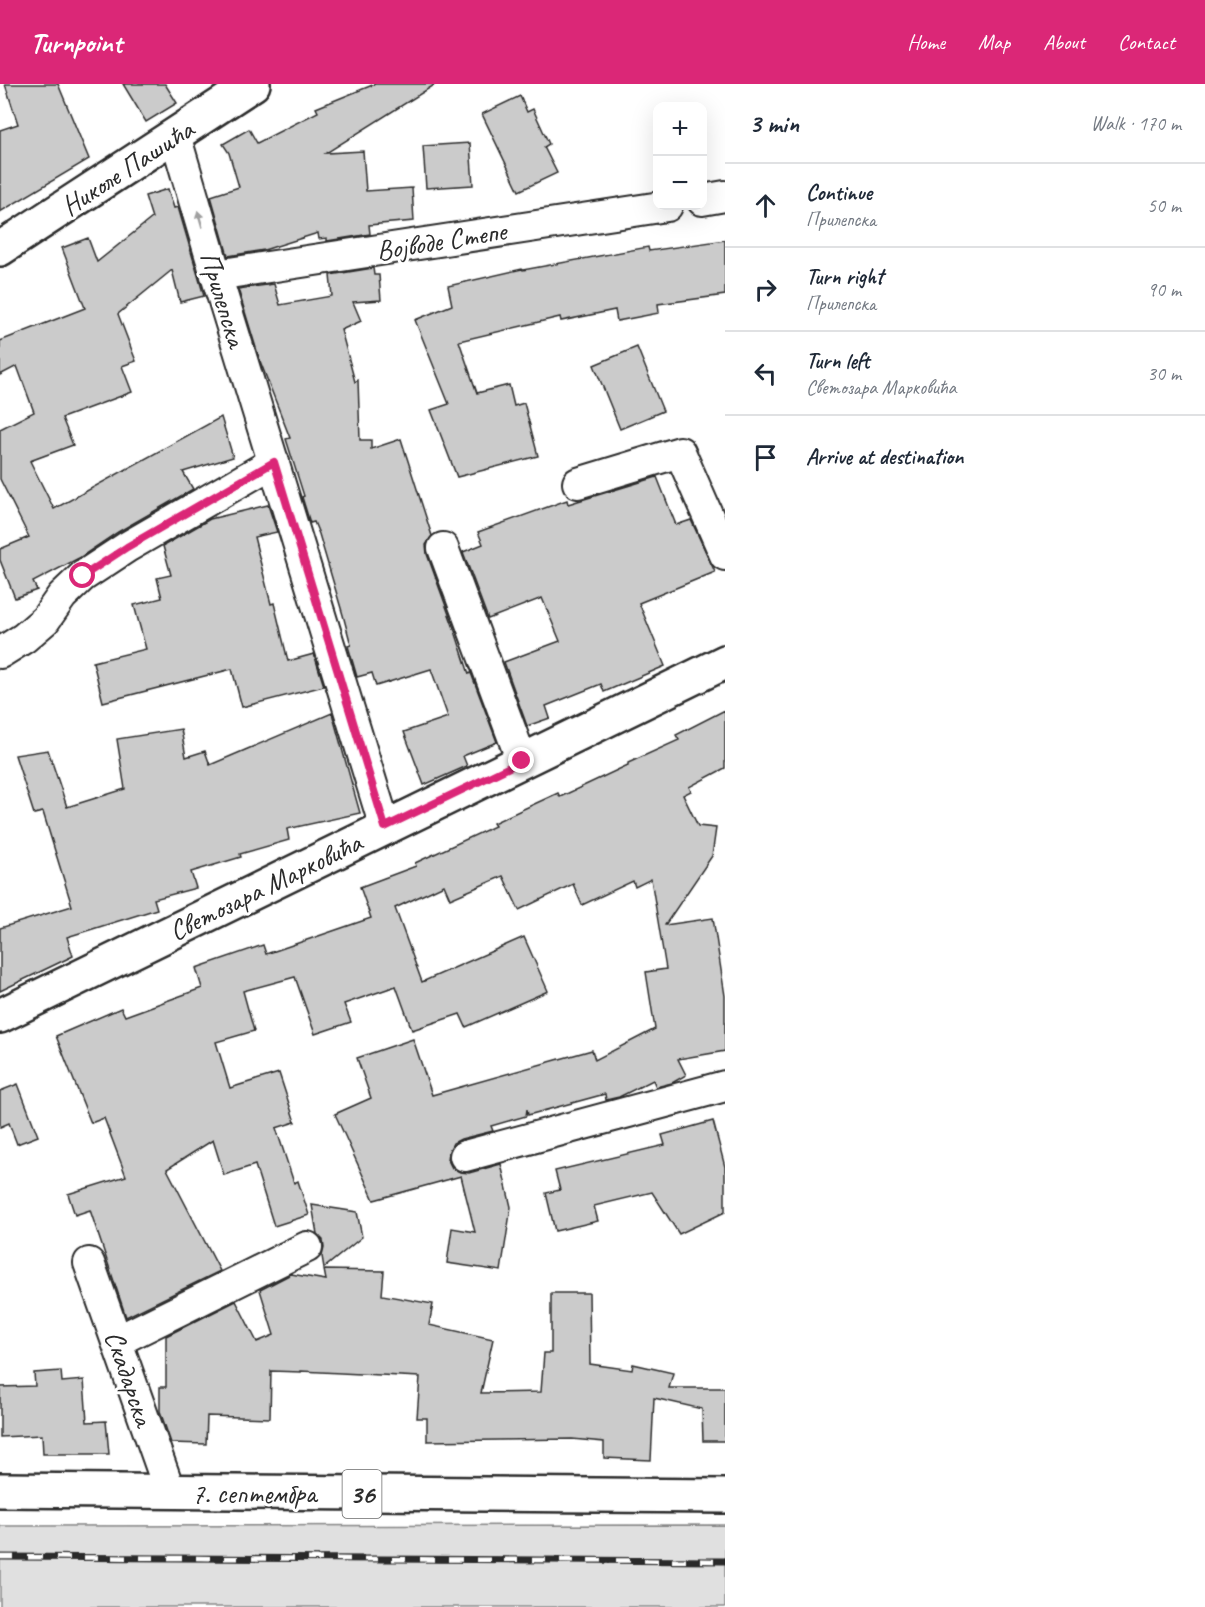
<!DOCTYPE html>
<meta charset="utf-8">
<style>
body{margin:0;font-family:Caveat,sans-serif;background:#f2f2f3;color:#1f2937}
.controls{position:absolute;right:18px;top:18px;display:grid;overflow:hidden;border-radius:12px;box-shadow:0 6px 24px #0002}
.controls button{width:54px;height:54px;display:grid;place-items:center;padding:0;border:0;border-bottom:2px solid #e0e1e3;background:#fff;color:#1f2937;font:30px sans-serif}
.stop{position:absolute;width:18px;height:18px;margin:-14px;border:4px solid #db2777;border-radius:50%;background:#fff}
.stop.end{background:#db2777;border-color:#fff;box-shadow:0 2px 6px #0008}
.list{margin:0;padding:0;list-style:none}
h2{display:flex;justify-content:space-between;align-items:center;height:78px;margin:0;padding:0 24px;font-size:26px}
h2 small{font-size:20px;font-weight:400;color:#747a83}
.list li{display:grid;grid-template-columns:39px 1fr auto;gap:18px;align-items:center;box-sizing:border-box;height:84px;padding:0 24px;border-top:2px solid #e0e1e3}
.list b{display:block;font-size:22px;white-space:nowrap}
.list p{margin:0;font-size:20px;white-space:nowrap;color:#747a83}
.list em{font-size:20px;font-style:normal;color:#747a83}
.icon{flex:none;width:33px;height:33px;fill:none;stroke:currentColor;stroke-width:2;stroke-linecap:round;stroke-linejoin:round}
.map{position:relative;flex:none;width:725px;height:1523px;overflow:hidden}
header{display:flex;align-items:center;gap:36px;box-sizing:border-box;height:84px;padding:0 30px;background:#db2777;color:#fff}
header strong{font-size:28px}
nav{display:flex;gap:33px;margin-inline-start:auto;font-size:21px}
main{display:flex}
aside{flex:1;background:#fff}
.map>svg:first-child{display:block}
.green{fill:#e0e0e0;stroke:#868686;stroke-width:1.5}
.building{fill:#cbcbcb;stroke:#2b2b2b;stroke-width:1.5}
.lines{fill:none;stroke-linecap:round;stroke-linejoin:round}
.street-casing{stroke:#2b2b2b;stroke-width:34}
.secondary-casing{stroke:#2b2b2b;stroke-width:38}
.primary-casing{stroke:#2b2b2b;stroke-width:38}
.street{stroke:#fff;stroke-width:30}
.secondary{stroke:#fff;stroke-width:33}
.primary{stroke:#fff;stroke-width:33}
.rail-casing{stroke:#2b2b2b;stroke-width:7}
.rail{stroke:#fff;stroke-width:4.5;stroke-dasharray:14;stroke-linecap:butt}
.oneway{fill:#a0a0a0}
.route{stroke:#db2777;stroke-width:8}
.labels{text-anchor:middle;stroke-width:6;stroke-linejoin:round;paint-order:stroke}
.shield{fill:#fff;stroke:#6b6b6b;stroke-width:1.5}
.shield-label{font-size:27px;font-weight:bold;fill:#2b2b2b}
.street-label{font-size:28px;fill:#2b2b2b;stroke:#fff}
</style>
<header>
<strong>Turnpoint</strong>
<nav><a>Home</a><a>Map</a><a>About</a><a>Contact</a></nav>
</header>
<main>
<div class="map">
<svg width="725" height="1523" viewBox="0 0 725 1523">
<rect width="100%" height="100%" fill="#fff"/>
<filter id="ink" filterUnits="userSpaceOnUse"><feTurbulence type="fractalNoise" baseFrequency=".0167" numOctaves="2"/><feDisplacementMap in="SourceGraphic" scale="12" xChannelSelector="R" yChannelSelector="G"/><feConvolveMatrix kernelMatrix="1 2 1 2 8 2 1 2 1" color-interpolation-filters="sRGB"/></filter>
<g filter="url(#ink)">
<polygon class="green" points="725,1441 725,1523 0,1523 0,1442"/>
<g class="building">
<polygon points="5,0 58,0 89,75 0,128 0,46 18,40"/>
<polygon points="123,0 165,0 177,19 146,38"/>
<polygon points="375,0 436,0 326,69 363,67 366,107 412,104 414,137 369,141 370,150 327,157 327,154 319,155 318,149 264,166 228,172 211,112 239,103 229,69 223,60 249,45 257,59 318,28 316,24"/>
<polygon points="520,12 527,28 533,25 549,60 544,63 557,89 519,107 482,30"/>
<polygon points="470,59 473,101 426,104 423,62"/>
<polygon points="168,105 174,124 178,123 204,212 180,218 172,186 118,230 136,277 122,282 132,308 62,334 73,361 30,377 54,425 221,333 233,373 183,388 193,405 118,448 79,474 33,498 37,506 15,514 0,476 0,465 29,453 0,395 0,345 34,328 17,282 0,291 0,257 85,224 62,164 88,154 97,178 152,134 145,112"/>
<polygon points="725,156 725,211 658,220 659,229 617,237 615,226 561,237 560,233 459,257 477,309 509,301 514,322 524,319 538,372 457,393 431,326 449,320 415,236 452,221 448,202 522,185 523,186 648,163 649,167"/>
<polygon points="373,184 374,191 379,191 381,216 353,218 361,237 341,246 355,298 358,296 360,356 371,356 371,365 401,355 432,452 426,461 427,470 455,547 469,590 471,589 497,658 463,672 467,682 424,701 404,648 448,633 431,585 376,602 372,589 357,593 348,562 351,561 343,531 319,450 314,438 310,439 302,413 304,412 286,355 290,354 260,277 238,205 274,200 280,221 332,212 330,191"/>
<polygon points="637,263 663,327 620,345 594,281"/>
<polygon points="657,393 676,441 691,436 715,488 639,519 665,582 604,608 601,600 546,622 550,634 527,642 504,578 560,557 542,514 488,535 463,468 483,460 478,448 567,416 568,420"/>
<polygon points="268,421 277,448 254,453 271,520 274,519 288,577 314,570 324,602 242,623 232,585 103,618 93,578 146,565 134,521 162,514 157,494 171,491 163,462 210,435"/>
<polygon points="725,626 725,684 689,703 691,707 683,711 698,742 716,744 712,772 665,841 713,834 725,912 725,967 678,975 686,991 672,999 656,1003 653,996 619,1013 606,1016 605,1010 528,1031 527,1025 526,1032 491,1042 493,1047 461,1055 453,1059 449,1067 448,1076 452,1084 460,1088 469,1089 501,1080 511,1123 501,1187 447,1179 452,1144 475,1148 461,1092 374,1116 335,1030 371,1014 357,974 413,955 432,1011 592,966 595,976 655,945 646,888 666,885 651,795 635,803 633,797 582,821 573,800 519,826 503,792 450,815 444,801 395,824 422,898 524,853 548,907 466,943 460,930 412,946 396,902 344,920 351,938 315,950 295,893 243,907 254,947 216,958 230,1004 279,989 295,1038 276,1044 294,1099 298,1097 309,1131 274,1142 255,1081 224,1091 213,1056 167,1085 220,1187 126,1233 90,1126 75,1131 68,1110 126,1092 104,1034 91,1039 56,952 121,924 125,932 202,904 196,884 263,861 266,870 371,834 360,803 416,782 415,779 495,742 493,739 558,709 560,713 628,681 628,679 679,656 676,651"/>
<polygon points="332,629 360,729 287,745 289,756 240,770 241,773 191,788 196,804 154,815 157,825 67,853 73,872 0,907 0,844 72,822 43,728 34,730 15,671 48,666 67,723 125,705 117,655 181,645 186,673 205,667 210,681"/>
<polygon points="18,1000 38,1052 17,1060 9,1039 0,1043 0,1007"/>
<polygon points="713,1037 725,1083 725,1128 679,1150 652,1108 594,1122 598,1137 555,1147 546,1109 560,1106 555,1087 665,1061 662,1051"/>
<polygon points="312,1121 357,1128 362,1153 324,1184 322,1172 324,1164 323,1156 317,1150"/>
<polygon points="324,1186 384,1187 382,1211 433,1220 429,1241 493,1255 481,1309 541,1308 544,1269 551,1269 551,1209 589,1209 590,1280 632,1286 633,1280 673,1289 669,1304 725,1304 725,1357 703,1357 702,1325 654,1314 651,1376 604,1374 604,1358 572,1355 427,1357 427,1334 417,1334 420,1293 301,1287 301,1288 271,1287 270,1334 207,1332 206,1360 171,1359 160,1327 160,1303 166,1303 166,1252 236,1217 257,1258 274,1251 260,1206 291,1190 326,1196"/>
<polygon points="61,1287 62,1298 84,1296 87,1338 106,1337 109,1370 43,1370 42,1351 0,1353 0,1303 35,1302 34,1289"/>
</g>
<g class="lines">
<g class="street-casing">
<g id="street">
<polyline points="175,51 216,191 385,743"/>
<polyline points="702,116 725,112"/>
<polyline points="216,191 667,122"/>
<polyline points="578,399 680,368 725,471"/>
<polyline points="443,464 522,677"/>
<polyline points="0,569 24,554 45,536 62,512 83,492 127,463 274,378"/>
<polyline points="465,1072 725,1002"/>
<polyline points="89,1179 170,1408"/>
<polyline points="117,1257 307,1163"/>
</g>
</g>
<g class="secondary-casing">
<g id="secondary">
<polyline points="0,165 253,0"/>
<polyline points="0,932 725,578"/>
</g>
</g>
<g class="primary-casing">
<polyline id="primary" points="0,1406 725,1412"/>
</g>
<use href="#street" class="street"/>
<use href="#secondary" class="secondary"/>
<use href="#primary" class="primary"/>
<g class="rail-casing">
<polyline id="rail" points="0,1473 725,1477"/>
</g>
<use href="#rail" class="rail"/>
</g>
<defs><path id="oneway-solid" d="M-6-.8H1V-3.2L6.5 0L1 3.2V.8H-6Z" transform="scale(1.5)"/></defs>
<use class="oneway" href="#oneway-solid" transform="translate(200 135) rotate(-106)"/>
</g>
<g class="lines" filter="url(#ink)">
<polyline class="route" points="83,492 127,463 274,378 385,743 522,677"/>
</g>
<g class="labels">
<rect class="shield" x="342.5" y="1386" width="39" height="48" rx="4.5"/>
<g class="shield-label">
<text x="362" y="1419">36</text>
</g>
<g class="street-label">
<text transform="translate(127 83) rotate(-33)" y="10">Николе Пашића</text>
<text transform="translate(441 156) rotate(-9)" y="10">Војводе Степе</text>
<text transform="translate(224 215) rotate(73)" y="10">Прилепска</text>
<text transform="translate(265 802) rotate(-26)" y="10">Светозара Марковића</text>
<text transform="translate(130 1294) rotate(71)" y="10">Скадарска</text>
<text x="254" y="1419">7. септембра</text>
</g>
</g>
</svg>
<div class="controls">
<button>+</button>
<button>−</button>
</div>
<div class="stop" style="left:83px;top:492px"></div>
<div class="stop end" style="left:522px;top:677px"></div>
</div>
<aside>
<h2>3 min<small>Walk · 170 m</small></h2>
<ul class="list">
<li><svg class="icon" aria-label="ahead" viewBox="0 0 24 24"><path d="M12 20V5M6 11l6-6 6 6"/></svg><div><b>Continue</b><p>Прилепска</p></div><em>50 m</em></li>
<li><svg class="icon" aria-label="right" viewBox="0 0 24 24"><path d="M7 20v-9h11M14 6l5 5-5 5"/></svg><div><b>Turn right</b><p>Прилепска</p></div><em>90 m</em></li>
<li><svg class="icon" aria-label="left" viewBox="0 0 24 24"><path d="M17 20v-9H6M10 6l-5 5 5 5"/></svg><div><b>Turn left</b><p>Светозара Марковића</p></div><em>30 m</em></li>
<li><svg class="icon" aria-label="arrive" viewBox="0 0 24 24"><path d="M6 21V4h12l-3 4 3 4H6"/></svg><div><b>Arrive at destination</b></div></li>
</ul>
</aside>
</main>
